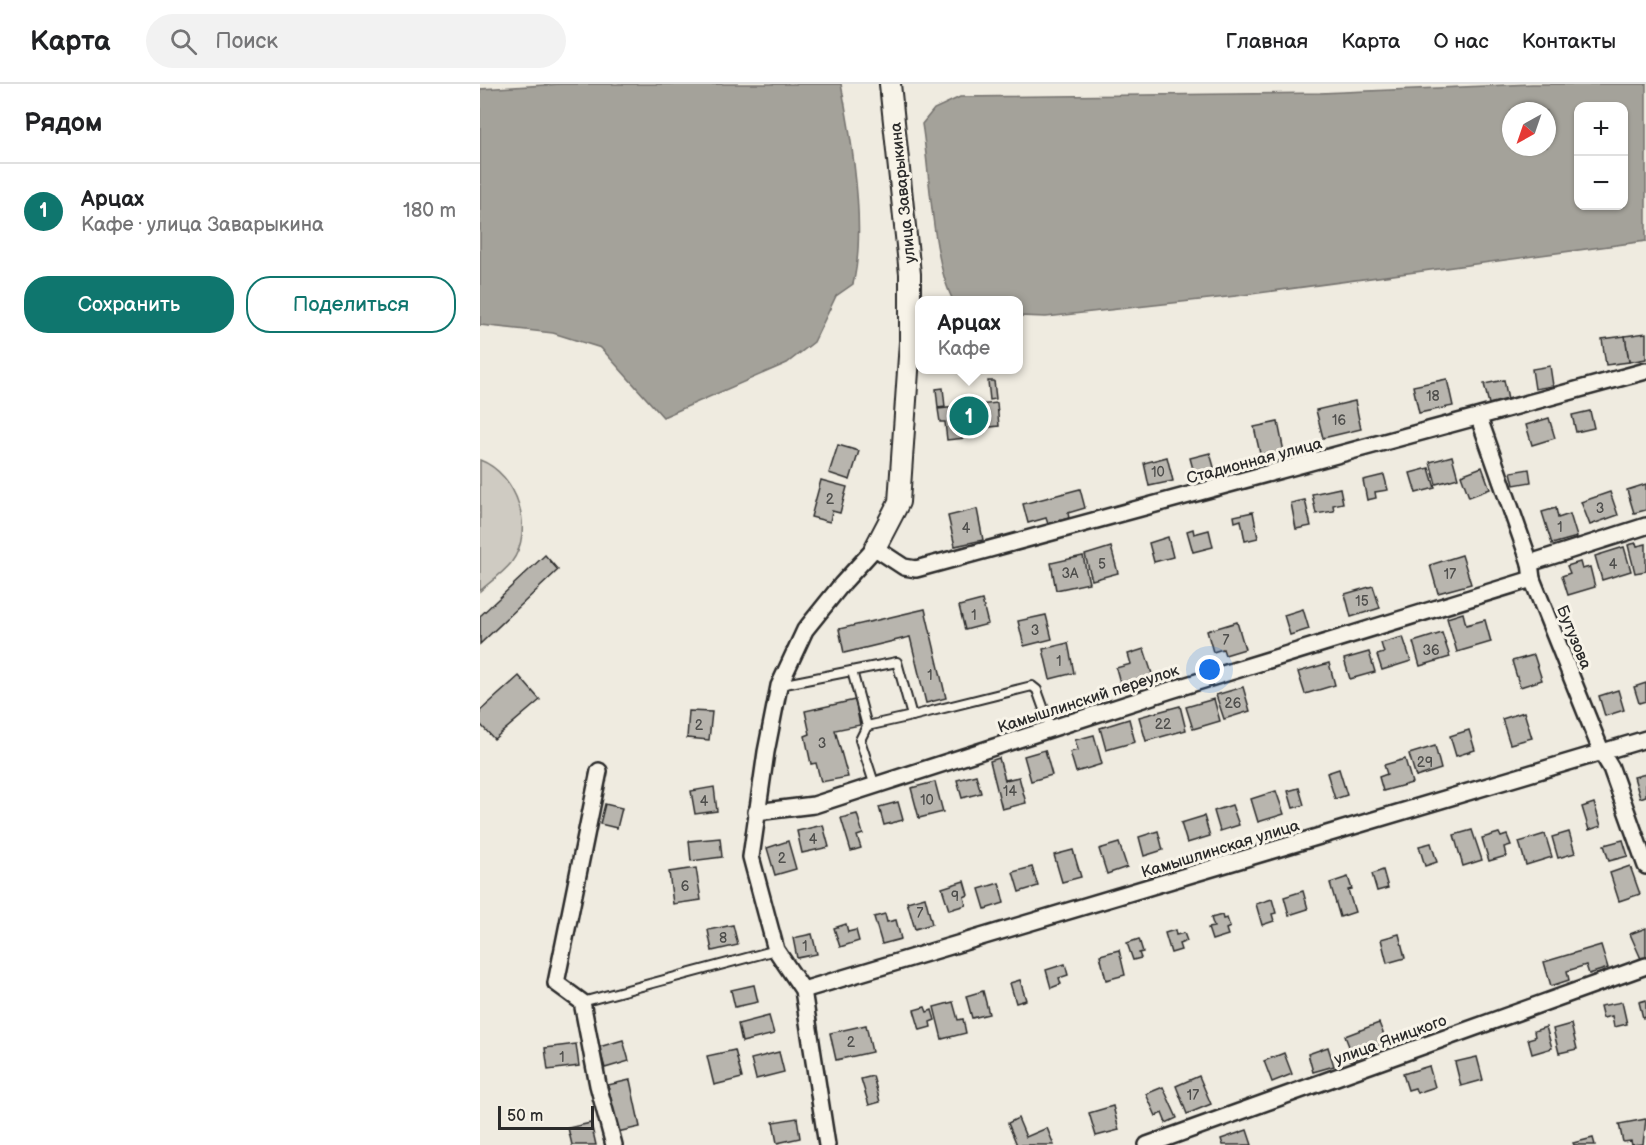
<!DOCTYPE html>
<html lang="ru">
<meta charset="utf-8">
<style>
body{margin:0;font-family:"Balsamiq Sans",sans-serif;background:#f2f2f2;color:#202124}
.controls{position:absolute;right:18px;top:18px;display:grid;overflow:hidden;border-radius:12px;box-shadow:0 2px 4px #0004}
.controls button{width:54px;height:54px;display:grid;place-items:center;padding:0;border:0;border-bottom:2px solid #e0e0e0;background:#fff;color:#202124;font:30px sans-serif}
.compass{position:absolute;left:1022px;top:18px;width:54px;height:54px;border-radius:50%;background:#fff;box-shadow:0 2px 4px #0004;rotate:220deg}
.scale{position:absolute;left:18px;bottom:15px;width:96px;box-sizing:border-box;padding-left:6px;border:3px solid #2b2b2b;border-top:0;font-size:16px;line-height:21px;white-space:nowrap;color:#2b2b2b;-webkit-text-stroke:4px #f7f3e8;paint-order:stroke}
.you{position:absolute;left:730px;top:586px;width:21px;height:21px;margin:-15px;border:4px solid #fff;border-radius:50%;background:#1a73e8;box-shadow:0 0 0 9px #1a73e833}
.badge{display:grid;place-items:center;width:39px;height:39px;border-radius:50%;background:#0f766e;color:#fff;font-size:20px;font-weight:700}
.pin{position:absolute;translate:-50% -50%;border:3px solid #fff;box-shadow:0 2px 6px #0006}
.popup{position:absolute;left:435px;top:212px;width:108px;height:78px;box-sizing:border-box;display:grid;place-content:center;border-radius:12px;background:#fff;filter:drop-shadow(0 2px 4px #0005);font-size:20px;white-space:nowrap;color:#757577}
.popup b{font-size:22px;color:#202124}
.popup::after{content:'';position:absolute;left:50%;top:100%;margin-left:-12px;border:12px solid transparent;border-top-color:#fff}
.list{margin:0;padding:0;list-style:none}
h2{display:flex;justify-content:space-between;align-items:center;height:78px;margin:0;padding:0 24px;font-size:26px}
h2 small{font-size:20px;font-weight:400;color:#757577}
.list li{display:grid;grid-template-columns:39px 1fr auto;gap:18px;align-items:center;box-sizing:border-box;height:96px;padding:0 24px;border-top:2px solid #e0e0e0}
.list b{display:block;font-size:22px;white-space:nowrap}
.list p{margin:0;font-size:20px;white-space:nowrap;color:#757577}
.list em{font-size:20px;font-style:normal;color:#757577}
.actions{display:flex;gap:12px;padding:18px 24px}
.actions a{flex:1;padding:14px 0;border:2px solid #0f766e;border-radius:24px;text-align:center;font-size:21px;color:#0f766e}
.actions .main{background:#0f766e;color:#fff}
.icon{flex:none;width:33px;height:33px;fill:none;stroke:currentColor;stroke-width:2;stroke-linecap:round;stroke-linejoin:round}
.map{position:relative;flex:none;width:1166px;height:1061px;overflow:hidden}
header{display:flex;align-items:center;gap:36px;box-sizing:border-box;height:84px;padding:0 30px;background:#fff;border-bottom:2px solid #e0e0e0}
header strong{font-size:28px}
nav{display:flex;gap:33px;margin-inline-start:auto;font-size:21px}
.search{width:420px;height:54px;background:#f2f2f2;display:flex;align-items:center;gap:15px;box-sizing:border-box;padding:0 21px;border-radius:33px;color:#757577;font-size:22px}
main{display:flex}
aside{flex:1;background:#fff}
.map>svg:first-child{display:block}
.green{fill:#cfcbc2;stroke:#7d7b76;stroke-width:1.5}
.water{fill:#a4a29a;stroke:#74726e;stroke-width:1.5;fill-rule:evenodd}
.building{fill:#b8b5ae;stroke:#2b2b2b;stroke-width:1.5}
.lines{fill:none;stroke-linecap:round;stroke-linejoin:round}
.service-casing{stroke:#2b2b2b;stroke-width:12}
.minor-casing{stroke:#2b2b2b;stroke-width:20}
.tertiary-casing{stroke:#2b2b2b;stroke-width:24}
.service{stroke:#f7f3e8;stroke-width:8}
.minor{stroke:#f7f3e8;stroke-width:15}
.tertiary{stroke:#f7f3e8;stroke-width:20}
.labels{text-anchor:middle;stroke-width:6;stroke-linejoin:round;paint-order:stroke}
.number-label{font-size:14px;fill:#4e4e4c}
.street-label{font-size:16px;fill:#2b2b2b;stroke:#f7f3e8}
</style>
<header>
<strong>Карта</strong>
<div class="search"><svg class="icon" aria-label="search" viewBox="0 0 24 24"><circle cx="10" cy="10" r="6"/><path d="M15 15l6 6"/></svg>Поиск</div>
<nav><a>Главная</a><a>Карта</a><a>О нас</a><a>Контакты</a></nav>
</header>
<main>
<aside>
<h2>Рядом<small></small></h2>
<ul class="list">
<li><span class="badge">1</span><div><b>Арцах</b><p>Кафе · улица Заварыкина</p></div><em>180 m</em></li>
</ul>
<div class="actions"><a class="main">Сохранить</a><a>Поделиться</a></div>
</aside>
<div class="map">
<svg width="1166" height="1061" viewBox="0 0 1166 1061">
<rect width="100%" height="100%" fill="#efebe0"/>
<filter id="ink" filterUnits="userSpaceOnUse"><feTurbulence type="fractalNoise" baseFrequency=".0167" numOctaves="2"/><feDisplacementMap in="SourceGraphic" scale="12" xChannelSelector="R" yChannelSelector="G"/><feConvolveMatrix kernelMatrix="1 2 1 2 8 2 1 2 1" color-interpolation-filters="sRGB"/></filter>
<g filter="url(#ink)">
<path class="green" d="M0 376C37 390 56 446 31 479 23 489 10 498 0 507Z"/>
<g class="water">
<path d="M81 0H361C372 56 387 145 373 200L356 212 334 258 307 279 183 333 121 264 73 249 0 241V5Z"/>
<path d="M1052 0H1166V157L756 212 566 233 539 232 538 216H473C452 177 450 87 442 40L454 25 480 13 840 9ZM1098 22H1144V122H1098ZM1031 27H1067V63H1031Z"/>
</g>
<g class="building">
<polygon points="1166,249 1166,275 1149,278 1145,252"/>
<polygon points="1145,252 1149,278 1126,281 1122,255"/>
<polygon points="1070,282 1073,302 1055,305 1052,285"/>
<polygon points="967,295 973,322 939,329 933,302"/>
<polygon points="1024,296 1028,316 1009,320 1004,300"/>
<polygon points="508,297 514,297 516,315 510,316"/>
<polygon points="463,304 465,323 458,324 456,305"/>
<polygon points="875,317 881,345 843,354 836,326"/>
<polygon points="517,319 519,342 493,345 494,353 467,356 465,338 460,338 458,325"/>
<polygon points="1110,327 1114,344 1096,348 1092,331"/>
<polygon points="1069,334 1075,354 1052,361 1046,341"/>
<polygon points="798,338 804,368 781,374 774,343"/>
<polygon points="358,361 379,367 370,396 349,389"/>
<polygon points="730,369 736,390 716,396 710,374"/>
<polygon points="972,372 978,394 956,400 950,378"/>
<polygon points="687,373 693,397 669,402 664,379"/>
<polygon points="1002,383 1010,405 989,413 981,391"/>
<polygon points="949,384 955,404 936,409 930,389"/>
<polygon points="1049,385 1051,398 1034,401 1031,388"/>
<polygon points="904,391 908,406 895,408 896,414 887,416 883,396"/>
<polygon points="341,396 367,403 360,429 352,427 350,438 331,433"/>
<polygon points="1166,400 1166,426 1154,429 1147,406"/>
<polygon points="860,404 863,419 853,421 854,427 836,430 832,410"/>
<polygon points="600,405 605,424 588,429 589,434 568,440 566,434 548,439 543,420"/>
<polygon points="1130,408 1138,431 1110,441 1101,418"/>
<polygon points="825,416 831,442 816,445 811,419"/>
<polygon points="1076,424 1078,434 1090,430 1097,453 1072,460 1062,428"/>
<polygon points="497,425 503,456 475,462 468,432"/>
<polygon points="773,428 778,454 765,457 761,436 755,438 754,432"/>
<polygon points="713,445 714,450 729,446 733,463 713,468 707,447"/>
<polygon points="688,453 693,473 674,478 669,459"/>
<polygon points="1156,459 1157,462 1166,460 1166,487 1155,489 1148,461"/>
<polygon points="631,463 638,489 612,496 605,471"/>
<polygon points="1144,463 1151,487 1122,496 1115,472"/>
<polygon points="65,471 78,486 0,560 0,532"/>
<polygon points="982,471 991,500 958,509 950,481"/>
<polygon points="603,472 609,499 576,506 571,479"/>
<polygon points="1100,478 1102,485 1110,483 1115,503 1088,511 1082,492 1090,489 1087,482"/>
<polygon points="893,502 900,524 871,533 865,510"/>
<polygon points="502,516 508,540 485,546 479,522"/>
<polygon points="445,525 466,614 446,619 430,553 364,569 359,545"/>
<polygon points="823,525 829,545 810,551 804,531"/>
<polygon points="983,529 986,541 1005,536 1011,558 977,568 967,534"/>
<polygon points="566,531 572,555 544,562 538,537"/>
<polygon points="757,538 765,565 745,571 743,565 733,568 727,547"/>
<polygon points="962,549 970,573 940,582 933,558"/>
<polygon points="923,553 931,577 902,586 897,571 904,569 901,559"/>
<polygon points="588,559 594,589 570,595 563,565"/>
<polygon points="664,565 674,596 642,606 636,584 651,580 648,570"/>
<polygon points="889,568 895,588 870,595 864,575"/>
<polygon points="1054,571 1062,596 1040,603 1032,577"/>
<polygon points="849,579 855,601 825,610 818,588"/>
<polygon points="39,592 60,616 14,655 0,640 0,627"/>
<polygon points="1166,599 1166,617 1159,619 1154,603"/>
<polygon points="763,603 770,627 744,635 736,611"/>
<polygon points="1138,606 1144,626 1125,632 1119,612"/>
<polygon points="734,615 740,637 713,645 706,623"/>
<polygon points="375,616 380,641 355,646 368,693 341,698 336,679 331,680 325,652 330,650 325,627"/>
<polygon points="700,622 706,646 666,657 659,633"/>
<polygon points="209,627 232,628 229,656 207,654"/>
<polygon points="1044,628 1052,654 1030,660 1022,635"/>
<polygon points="649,635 655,658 626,666 620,644"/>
<polygon points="989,646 995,666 976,672 970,652"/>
<polygon points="614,651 622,680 596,688 590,668 598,666 595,656"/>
<polygon points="955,662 961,685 936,693 929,670"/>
<polygon points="565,666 572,691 551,697 544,672"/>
<polygon points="519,674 525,696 539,693 546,719 522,725 510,677"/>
<polygon points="925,675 932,699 903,707 899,693 907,690 904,681"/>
<polygon points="859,685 867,711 855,715 847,689"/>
<polygon points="1166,690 1166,712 1160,714 1154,693"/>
<polygon points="496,691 501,709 482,714 477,696"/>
<polygon points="455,698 463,728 439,734 431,704"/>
<polygon points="234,703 237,727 215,730 211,707"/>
<polygon points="819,704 824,721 813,724 808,707"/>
<polygon points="796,707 804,730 778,738 771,715"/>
<polygon points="418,718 423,736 404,741 399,723"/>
<polygon points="1114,719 1121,742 1109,746 1102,723"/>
<polygon points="125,720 142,724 137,744 120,740"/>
<polygon points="752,721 759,741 740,747 734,727"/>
<polygon points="377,730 383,750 377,752 381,764 371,767 361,734"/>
<polygon points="724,732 730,752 707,759 701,739"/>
<polygon points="343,741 349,763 322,769 317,747"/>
<polygon points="992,746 1002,776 983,782 974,751"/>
<polygon points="678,747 683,766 664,772 659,753"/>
<polygon points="1089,748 1095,769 1078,774 1072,753"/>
<polygon points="1019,749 1021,753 1027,751 1031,761 1024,763 1026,772 1009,777 1002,754"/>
<polygon points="1065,750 1072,773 1046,781 1039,758"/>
<polygon points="240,754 242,773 211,777 209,757"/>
<polygon points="1143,756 1148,772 1129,777 1124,761"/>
<polygon points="308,757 316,785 295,791 287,764"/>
<polygon points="639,759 647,783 627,790 619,765"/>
<polygon points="951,759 957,778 945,782 939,762"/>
<polygon points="593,766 601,793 582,798 574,771"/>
<polygon points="1150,782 1160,810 1139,817 1130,789"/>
<polygon points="552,783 558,802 539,808 533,788"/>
<polygon points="216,784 221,816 193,820 189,788"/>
<polygon points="903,786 908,804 897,807 892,790"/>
<polygon points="868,793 872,805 868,806 875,828 860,833 850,799"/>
<polygon points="484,797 488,811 484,813 486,821 469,826 462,804"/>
<polygon points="519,799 524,819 505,825 499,805"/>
<polygon points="823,807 828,825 809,831 804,813"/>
<polygon points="445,813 452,840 435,845 427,818"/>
<polygon points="792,815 796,829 792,830 794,837 782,841 776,820"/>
<polygon points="405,830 407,838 416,836 421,855 402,860 394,833"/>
<polygon points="742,831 743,835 747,834 750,843 746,845 748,851 732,856 728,844 734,843 731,834"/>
<polygon points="366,840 368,848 376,846 379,857 360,863 354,844"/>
<polygon points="253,841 258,861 232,867 228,846"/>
<polygon points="1166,844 1166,875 1162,877 1150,850"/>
<polygon points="695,846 696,851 704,849 707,857 699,860 701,866 691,869 685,849"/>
<polygon points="332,850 337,870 317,874 313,854"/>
<polygon points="919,850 925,874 907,879 901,855"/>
<polygon points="659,855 663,868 659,869 661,874 653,876 647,859"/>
<polygon points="1121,861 1128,884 1109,890 1106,881 1087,887 1089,896 1071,902 1064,878"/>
<polygon points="639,866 645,891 626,896 620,871"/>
<polygon points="585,880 588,891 579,894 581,900 571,904 566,886"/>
<polygon points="540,896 546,916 536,919 530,899"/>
<polygon points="274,901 278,918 255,923 251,906"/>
<polygon points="503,907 509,930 492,934 486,912"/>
<polygon points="1166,916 1166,933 1163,934 1159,918"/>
<polygon points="473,918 478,936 483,935 486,949 462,955 454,923"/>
<polygon points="1142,918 1147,940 1134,943 1132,932 1123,934 1120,922"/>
<polygon points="445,923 447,928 452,926 455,936 450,938 451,943 440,946 434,926"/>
<polygon points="289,932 294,950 262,958 258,940"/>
<polygon points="899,939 908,961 874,975 865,952"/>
<polygon points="1091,940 1097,965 1079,969 1073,945"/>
<polygon points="386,941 392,968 356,976 350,949"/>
<polygon points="1066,943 1072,964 1052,970 1048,955 1055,953 1054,947"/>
<polygon points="143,956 149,977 125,984 119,963"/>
<polygon points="96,960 99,982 68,986 65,964"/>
<polygon points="848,963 854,982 833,988 828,970"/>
<polygon points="255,966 262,994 234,1001 227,972"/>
<polygon points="299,968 304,988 276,995 271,975"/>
<polygon points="804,969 812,990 792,998 784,977"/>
<polygon points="997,973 1003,996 981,1002 975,978"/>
<polygon points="949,982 955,1003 937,1009 935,1004 928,1006 923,990"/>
<polygon points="393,992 400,1018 389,1021 381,995"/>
<polygon points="719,992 731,1020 707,1030 696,1002"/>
<polygon points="150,996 160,1043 137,1048 128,1001"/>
<polygon points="683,1003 697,1034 686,1039 682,1029 676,1032 666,1010"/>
<polygon points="633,1022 639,1046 616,1052 609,1029"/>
<polygon points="317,1034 320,1054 297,1059 293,1038"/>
<polygon points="538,1034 546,1053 567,1044 574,1061 537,1061 528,1039"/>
<polygon points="1166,1035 1163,1060 1152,1061 1151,1057 1143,1058 1139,1040"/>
<polygon points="111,1039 116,1061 92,1061 88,1044"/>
<polygon points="767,1046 772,1061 743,1061 741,1055"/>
<polygon points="1113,1054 1115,1061 1094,1061 1093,1059"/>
</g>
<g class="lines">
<g class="service-casing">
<g id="service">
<polyline points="372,587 387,642 380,656 395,702"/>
<polyline points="300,601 417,578 432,632 387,642"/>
<polyline points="432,632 552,602 557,606 571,645"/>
<polyline points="102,918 296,866"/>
</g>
</g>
<g class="minor-casing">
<g id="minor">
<polyline points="999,334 1050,479 1052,495 1122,669 1131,684 1166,782"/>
<polyline points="1050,479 1166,442"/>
<polyline points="119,687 76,899 102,918 118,1001 134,1061"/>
<polyline points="276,728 334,721 691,606 1052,495"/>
<polyline points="323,906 1166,655"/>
<polyline points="347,1061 323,906 296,866 271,773 286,668 299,602 325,546 362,500 395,464 424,483 436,485 1166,287"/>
<polyline points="667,1061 1166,882"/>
</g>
</g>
<g class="tertiary-casing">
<polyline id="tertiary" points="395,464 419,418 430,258 430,190 410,0"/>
</g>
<use href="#service" class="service"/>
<use href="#minor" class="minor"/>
<use href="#tertiary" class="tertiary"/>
</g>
</g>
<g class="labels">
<g class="number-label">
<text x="953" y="317">18</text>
<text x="859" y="341">16</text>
<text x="678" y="393">10</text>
<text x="350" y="420">2</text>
<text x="1120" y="429">3</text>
<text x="1080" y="448">1</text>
<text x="486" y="449">4</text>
<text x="622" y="485">5</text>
<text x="1133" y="485">4</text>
<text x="590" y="494">3А</text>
<text x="970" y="495">17</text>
<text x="882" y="522">15</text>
<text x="494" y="536">1</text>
<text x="555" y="551">3</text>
<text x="746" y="561">7</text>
<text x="951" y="571">36</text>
<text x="579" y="582">1</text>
<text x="450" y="596">1</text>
<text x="753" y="624">26</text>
<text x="683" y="645">22</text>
<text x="219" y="646">2</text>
<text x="342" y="664">3</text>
<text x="945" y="683">29</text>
<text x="530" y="712">14</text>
<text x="447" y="721">10</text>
<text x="224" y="722">4</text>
<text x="333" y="760">4</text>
<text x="302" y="779">2</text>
<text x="205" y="807">6</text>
<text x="475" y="817">9</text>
<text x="440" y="834">7</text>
<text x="243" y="859">8</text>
<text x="325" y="867">1</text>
<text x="371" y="963">2</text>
<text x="82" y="978">1</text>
<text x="713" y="1016">17</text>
</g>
<g class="street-label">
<text transform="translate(422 109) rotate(-96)" y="6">улица Заварыкина</text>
<text transform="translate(774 376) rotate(-15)" y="6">Стадионная улица</text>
<text transform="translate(1095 553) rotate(68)" y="6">Бутузова</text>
<text transform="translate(608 614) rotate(-18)" y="6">Камышлинский переулок</text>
<text transform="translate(740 764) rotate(-17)" y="6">Камышлинская улица</text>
<text transform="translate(910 955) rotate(-20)" y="6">улица Яницкого</text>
</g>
</g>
</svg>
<div class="controls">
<button>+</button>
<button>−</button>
</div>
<svg class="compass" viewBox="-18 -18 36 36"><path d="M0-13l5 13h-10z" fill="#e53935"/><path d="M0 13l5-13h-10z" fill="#757577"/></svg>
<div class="scale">50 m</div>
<div class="you"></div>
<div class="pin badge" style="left:489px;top:332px">1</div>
<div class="popup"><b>Арцах</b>Кафе</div>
</div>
</main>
